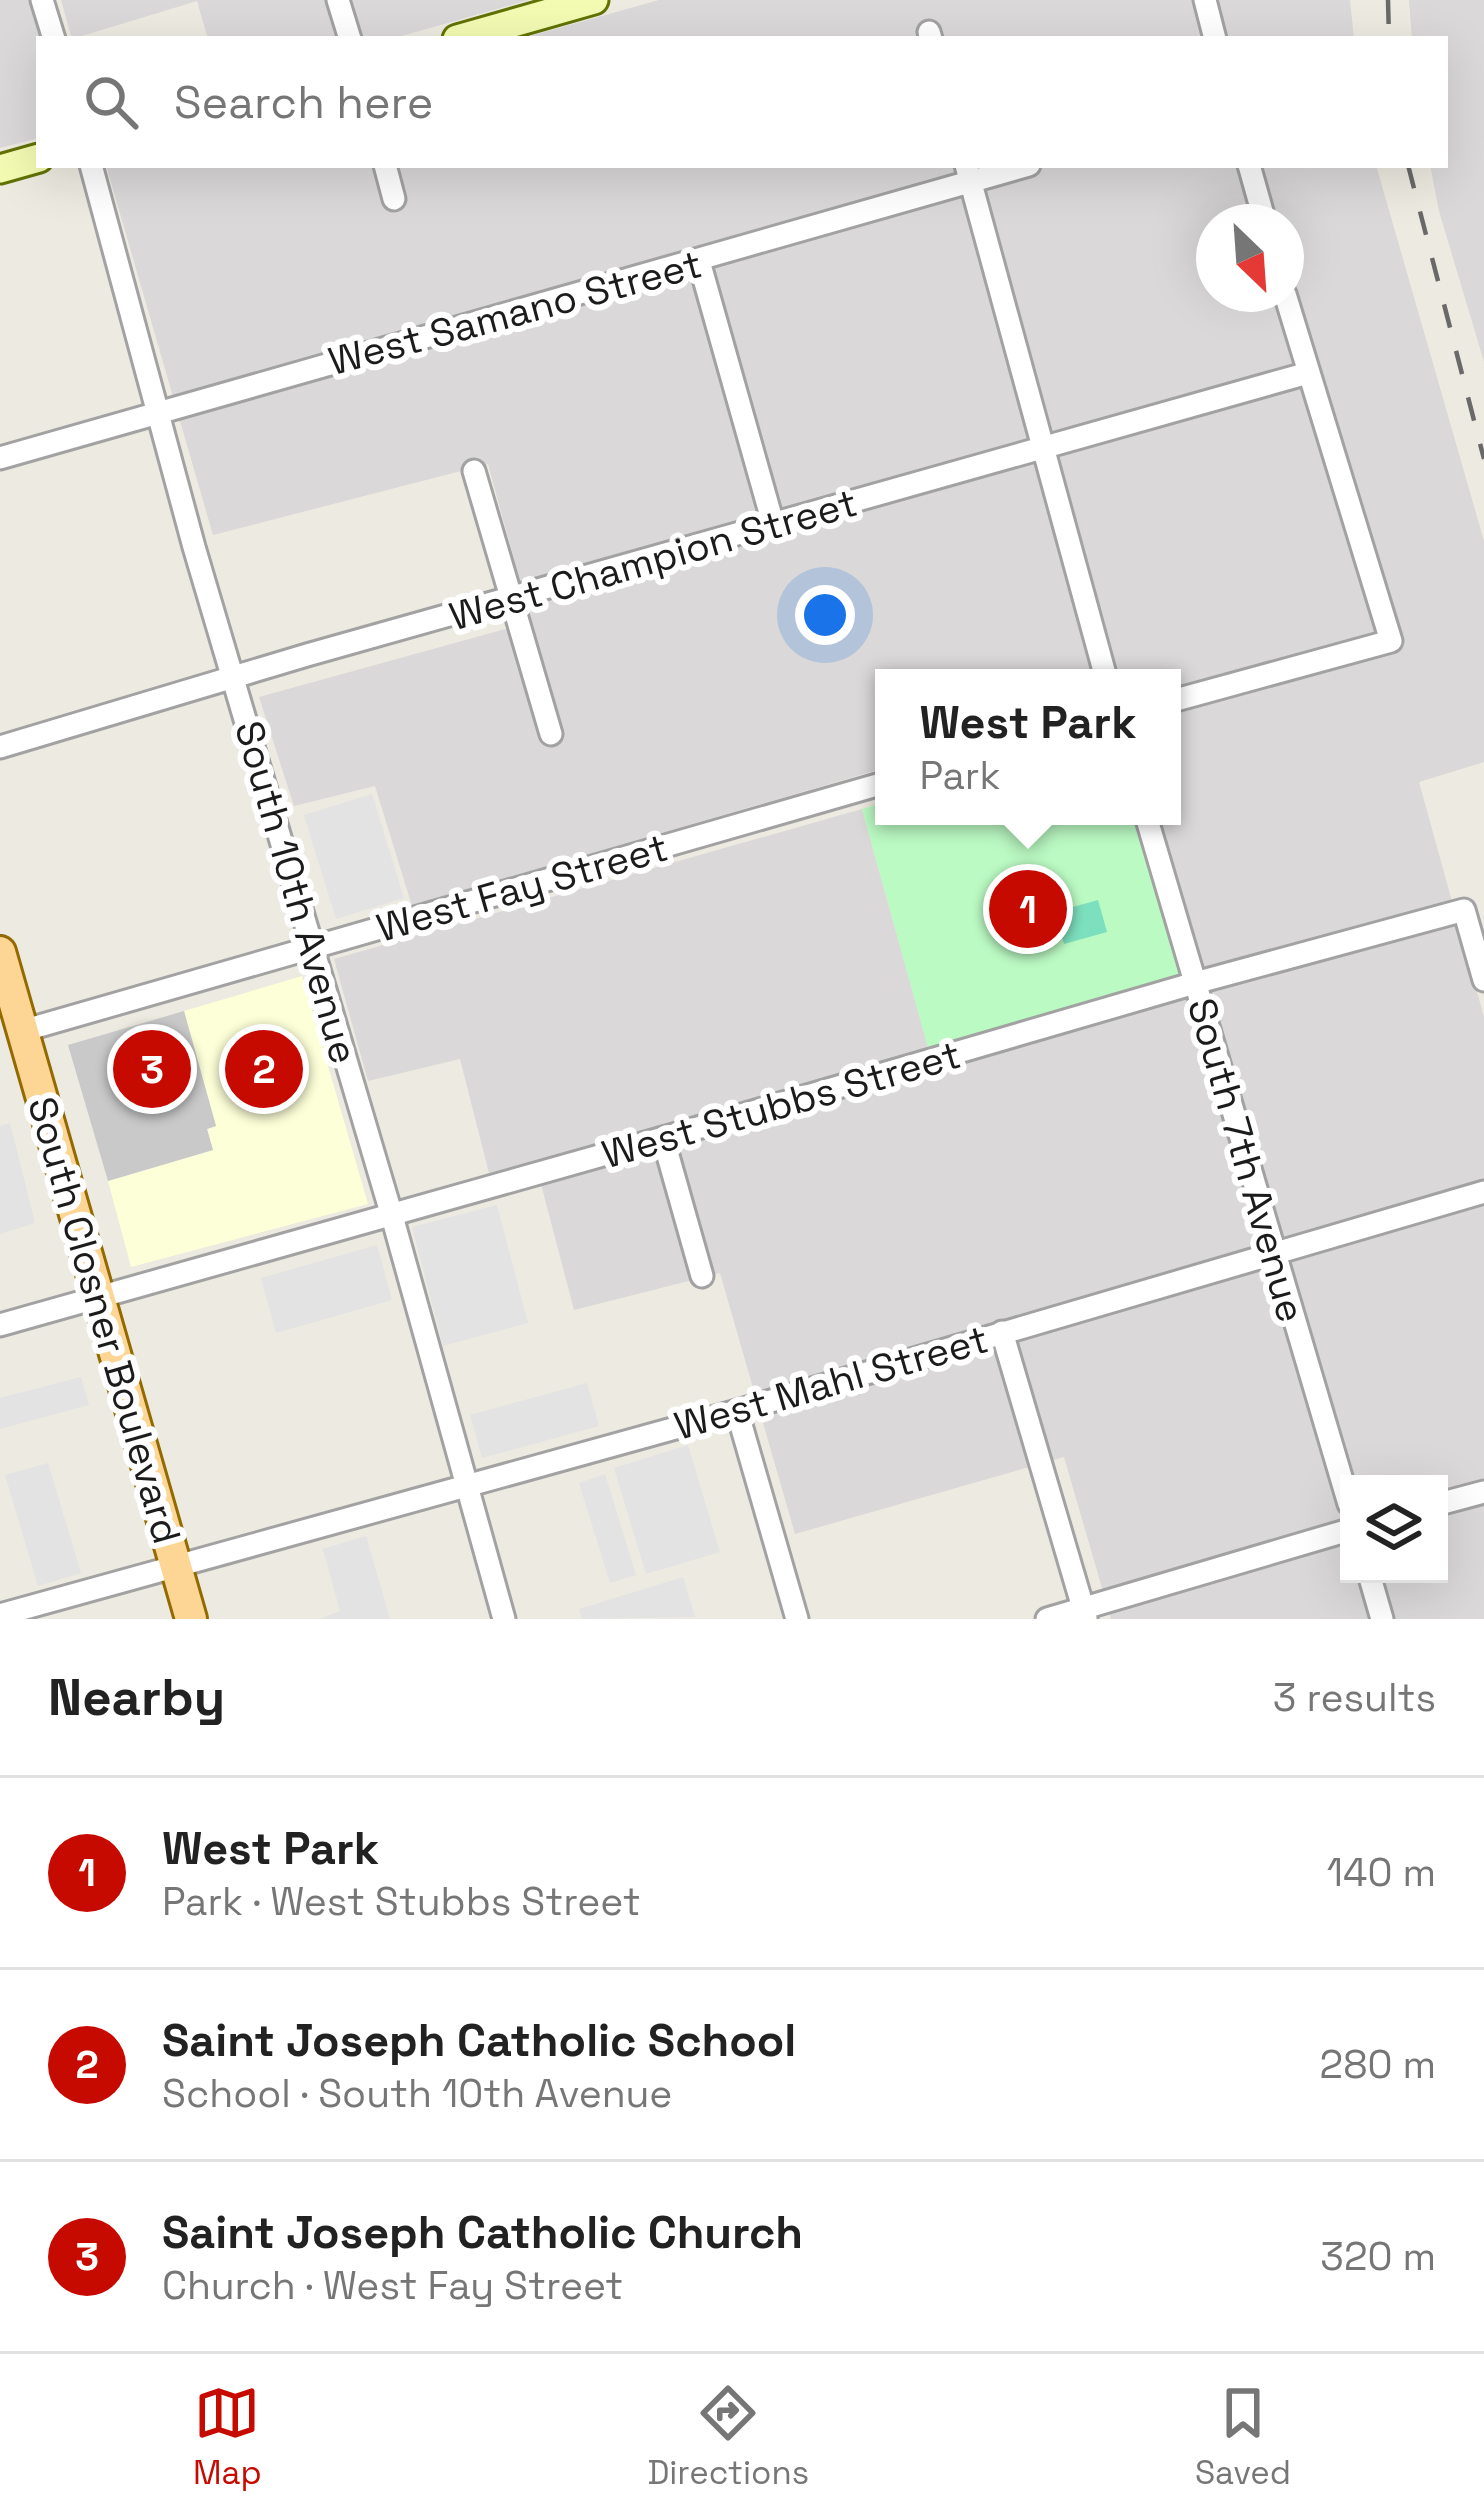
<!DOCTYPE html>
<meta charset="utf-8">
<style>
body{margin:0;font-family:"Space Grotesk",sans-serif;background:#f6f6f6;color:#222}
.controls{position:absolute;right:36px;bottom:36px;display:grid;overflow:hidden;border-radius:0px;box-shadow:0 12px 48px #0002}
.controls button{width:108px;height:108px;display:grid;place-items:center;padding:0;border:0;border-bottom:3px solid #e0e0e0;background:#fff;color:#222;font:60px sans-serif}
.compass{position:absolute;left:1196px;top:204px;width:108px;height:108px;border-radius:50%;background:#fff;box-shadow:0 12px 48px #0002;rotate:155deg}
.you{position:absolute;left:825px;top:615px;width:42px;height:42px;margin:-30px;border:9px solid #fff;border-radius:50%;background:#1a73e8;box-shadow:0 0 0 18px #1a73e833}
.badge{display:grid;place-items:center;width:78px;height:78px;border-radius:50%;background:#c70a00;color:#fff;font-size:39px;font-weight:700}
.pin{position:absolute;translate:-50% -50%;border:6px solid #fff;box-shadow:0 3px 12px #0006}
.popup{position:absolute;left:875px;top:669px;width:306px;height:156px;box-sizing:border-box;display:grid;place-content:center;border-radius:0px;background:#fff;filter:drop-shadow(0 3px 9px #0005);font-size:39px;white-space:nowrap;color:#767676}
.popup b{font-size:45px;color:#222}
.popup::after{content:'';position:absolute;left:50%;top:100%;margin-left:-24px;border:24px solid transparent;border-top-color:#fff}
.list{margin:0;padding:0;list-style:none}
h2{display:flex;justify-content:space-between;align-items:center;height:156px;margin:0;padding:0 48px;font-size:51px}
h2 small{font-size:39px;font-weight:400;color:#767676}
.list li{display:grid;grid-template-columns:78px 1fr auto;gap:36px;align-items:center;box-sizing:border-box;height:192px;padding:0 48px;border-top:3px solid #e0e0e0}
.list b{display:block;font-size:45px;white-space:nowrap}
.list p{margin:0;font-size:39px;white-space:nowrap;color:#767676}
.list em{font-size:39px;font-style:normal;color:#767676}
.icon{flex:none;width:66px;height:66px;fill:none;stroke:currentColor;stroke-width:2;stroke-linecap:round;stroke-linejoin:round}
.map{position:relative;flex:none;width:1484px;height:1619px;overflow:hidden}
.search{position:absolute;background:#fff;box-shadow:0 12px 48px #0002;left:36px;right:36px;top:36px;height:132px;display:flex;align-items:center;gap:30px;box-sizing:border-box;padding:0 42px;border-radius:0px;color:#767676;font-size:45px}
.sheet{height:732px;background:#fff}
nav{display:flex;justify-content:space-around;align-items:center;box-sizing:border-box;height:168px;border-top:3px solid #e0e0e0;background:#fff;font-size:33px;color:#767676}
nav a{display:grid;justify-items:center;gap:6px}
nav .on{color:#c70a00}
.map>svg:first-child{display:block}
.residential{fill:#dad8d8;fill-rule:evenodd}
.education{fill:#fdffd8}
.religious{fill:#c9c9c9}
.park{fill:#bbfac3}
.pitch{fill:#7cdfbe}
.parking{fill:#e3e3e3}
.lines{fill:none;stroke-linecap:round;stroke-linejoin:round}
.street-casing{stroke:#a2a2a2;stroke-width:27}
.secondary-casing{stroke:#607203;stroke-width:33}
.primary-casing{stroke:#936a00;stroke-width:36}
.street{stroke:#fff;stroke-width:21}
.secondary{stroke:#f3fab2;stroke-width:27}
.primary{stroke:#fdd696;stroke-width:30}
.rail{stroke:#696969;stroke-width:4.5;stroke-dasharray:24 24;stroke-linecap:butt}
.labels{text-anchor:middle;stroke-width:12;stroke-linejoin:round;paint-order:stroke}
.street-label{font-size:39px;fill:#1b1b1b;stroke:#fff}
</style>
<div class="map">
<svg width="1484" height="1619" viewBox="0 0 1484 1619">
<rect width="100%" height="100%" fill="#edeae1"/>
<g class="residential">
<polygon points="0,0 30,0 41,39 39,138 0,148"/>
<polygon points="61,0 529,0 391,39 208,39 197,1 72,39"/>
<polygon points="659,0 1350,0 1354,39 520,39"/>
<polygon points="1409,0 1484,0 1484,362 1439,211 1430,165 1445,165 1445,39 1412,39"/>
<path d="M106 165H1376L1484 541V762L1419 782 1484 1017V1619H1111L1064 1457 795 1534 720 1273 574 1310 536 1165 490 1177 460 1059 368 1081 334 959 862 809 928 1047 1138 816H1172V678H884V768L412 906 375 786 294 806 259 697 531 622 488 464 213 535ZM1214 222H1286V294H1214ZM1349 1484H1439V1574H1349Z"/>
</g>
<polygon class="education" points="302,976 368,1204 131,1267 108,1181 213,1150 207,1129 216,1126 184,1011"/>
<polygon class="religious" points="184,1011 216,1126 207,1129 213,1150 108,1181 68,1045"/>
<polygon class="park" points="884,803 884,816 1138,816 1180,977 928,1048 862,809"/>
<polygon class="pitch" points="1098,900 1107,932 1064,944 1055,912"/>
<g class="parking">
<polygon points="372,794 404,898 336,919 304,815"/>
<polygon points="10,1123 35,1223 0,1234 0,1126"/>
<polygon points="497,1205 528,1323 443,1346 412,1227"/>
<polygon points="377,1245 392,1300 276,1333 261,1278"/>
<polygon points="81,1377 89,1405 0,1429 0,1398"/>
<polygon points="587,1383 599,1426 482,1458 470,1415"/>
<polygon points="688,1445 720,1552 646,1574 614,1468"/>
<polygon points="48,1463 81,1573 38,1586 5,1475"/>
<polygon points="605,1474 636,1575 610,1583 579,1483"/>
<polygon points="366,1536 390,1619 320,1619 340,1611 323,1549"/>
<polygon points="683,1577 695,1617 582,1619 579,1609"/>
</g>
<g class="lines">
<g class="street-casing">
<g id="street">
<polyline points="42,0 54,39"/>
<polyline points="338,0 350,39"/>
<polyline points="1205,0 1215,39"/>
<polyline points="929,32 931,39"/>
<polyline points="91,165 194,547 392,1216 504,1619"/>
<polyline points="385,165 394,199"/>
<polyline points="966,165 1106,678"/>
<polyline points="1249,165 1265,222"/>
<polyline points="699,261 774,527"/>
<polyline points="0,458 1029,165"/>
<polyline points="474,471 551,734"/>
<polyline points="1172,701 1391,641 1285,294"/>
<polyline points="0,747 307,655 1308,373"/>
<polyline points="1146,816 1349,1504"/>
<polyline points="22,1031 884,783"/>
<polyline points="663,1138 702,1276"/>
<polyline points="0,1325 663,1138 1195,983 1464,910 1484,980"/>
<polyline points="1002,1332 1086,1618"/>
<polyline points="737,1411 797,1619"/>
<polyline points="1439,1504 1484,1492"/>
<polyline points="1369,1574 1382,1619"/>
<polyline points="0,1615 737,1411 1484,1192"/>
<polyline points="1047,1619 1349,1530"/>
</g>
</g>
<g class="secondary-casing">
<g id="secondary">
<polyline points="457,39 594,0"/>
<polyline points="0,169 39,158"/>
</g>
</g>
<g class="primary-casing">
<polyline id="primary" points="0,952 191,1619"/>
</g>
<use href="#street" class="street"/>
<use href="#secondary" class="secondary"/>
<use href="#primary" class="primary"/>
<g class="rail">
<polyline points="1388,0 1389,39"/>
<polyline points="1408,165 1484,459"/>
</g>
</g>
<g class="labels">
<g class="street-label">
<text transform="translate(515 312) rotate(-15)" y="14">West Samano Street</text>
<text transform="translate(653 559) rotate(-16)" y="14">West Champion Street</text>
<text transform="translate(522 887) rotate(-16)" y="14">West Fay Street</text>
<text transform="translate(297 892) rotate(74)" y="14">South 10th Avenue</text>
<text transform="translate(781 1104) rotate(-16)" y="14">West Stubbs Street</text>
<text transform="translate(1247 1160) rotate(74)" y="14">South 7th Avenue</text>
<text transform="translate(105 1320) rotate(74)" y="14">South Closner Boulevard</text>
<text transform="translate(831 1382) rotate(-16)" y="14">West Mahl Street</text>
</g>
</g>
</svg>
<div class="controls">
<button><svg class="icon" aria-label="layers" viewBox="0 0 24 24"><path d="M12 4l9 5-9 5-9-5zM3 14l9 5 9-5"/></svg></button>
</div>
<svg class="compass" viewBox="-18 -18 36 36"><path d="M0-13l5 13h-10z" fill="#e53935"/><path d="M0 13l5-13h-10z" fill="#767676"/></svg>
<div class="you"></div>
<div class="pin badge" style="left:1028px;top:909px">1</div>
<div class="popup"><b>West Park</b>Park</div>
<div class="pin badge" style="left:264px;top:1069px">2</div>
<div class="pin badge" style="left:152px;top:1069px">3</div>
<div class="search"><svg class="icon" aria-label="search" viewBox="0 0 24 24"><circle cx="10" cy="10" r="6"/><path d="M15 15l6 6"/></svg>Search here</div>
</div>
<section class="sheet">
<h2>Nearby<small>3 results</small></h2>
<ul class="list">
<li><span class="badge">1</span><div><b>West Park</b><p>Park · West Stubbs Street</p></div><em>140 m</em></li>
<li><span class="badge">2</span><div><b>Saint Joseph Catholic School</b><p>School · South 10th Avenue</p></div><em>280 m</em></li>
<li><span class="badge">3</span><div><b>Saint Joseph Catholic Church</b><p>Church · West Fay Street</p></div><em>320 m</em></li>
</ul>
</section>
<nav>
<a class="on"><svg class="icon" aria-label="map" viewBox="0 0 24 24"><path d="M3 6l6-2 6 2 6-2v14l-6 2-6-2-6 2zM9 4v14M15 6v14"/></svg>Map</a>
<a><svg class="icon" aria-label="directions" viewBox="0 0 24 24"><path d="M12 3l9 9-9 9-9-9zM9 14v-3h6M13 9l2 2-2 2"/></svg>Directions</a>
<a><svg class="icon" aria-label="saved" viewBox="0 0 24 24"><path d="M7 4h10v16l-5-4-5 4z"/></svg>Saved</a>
</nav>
